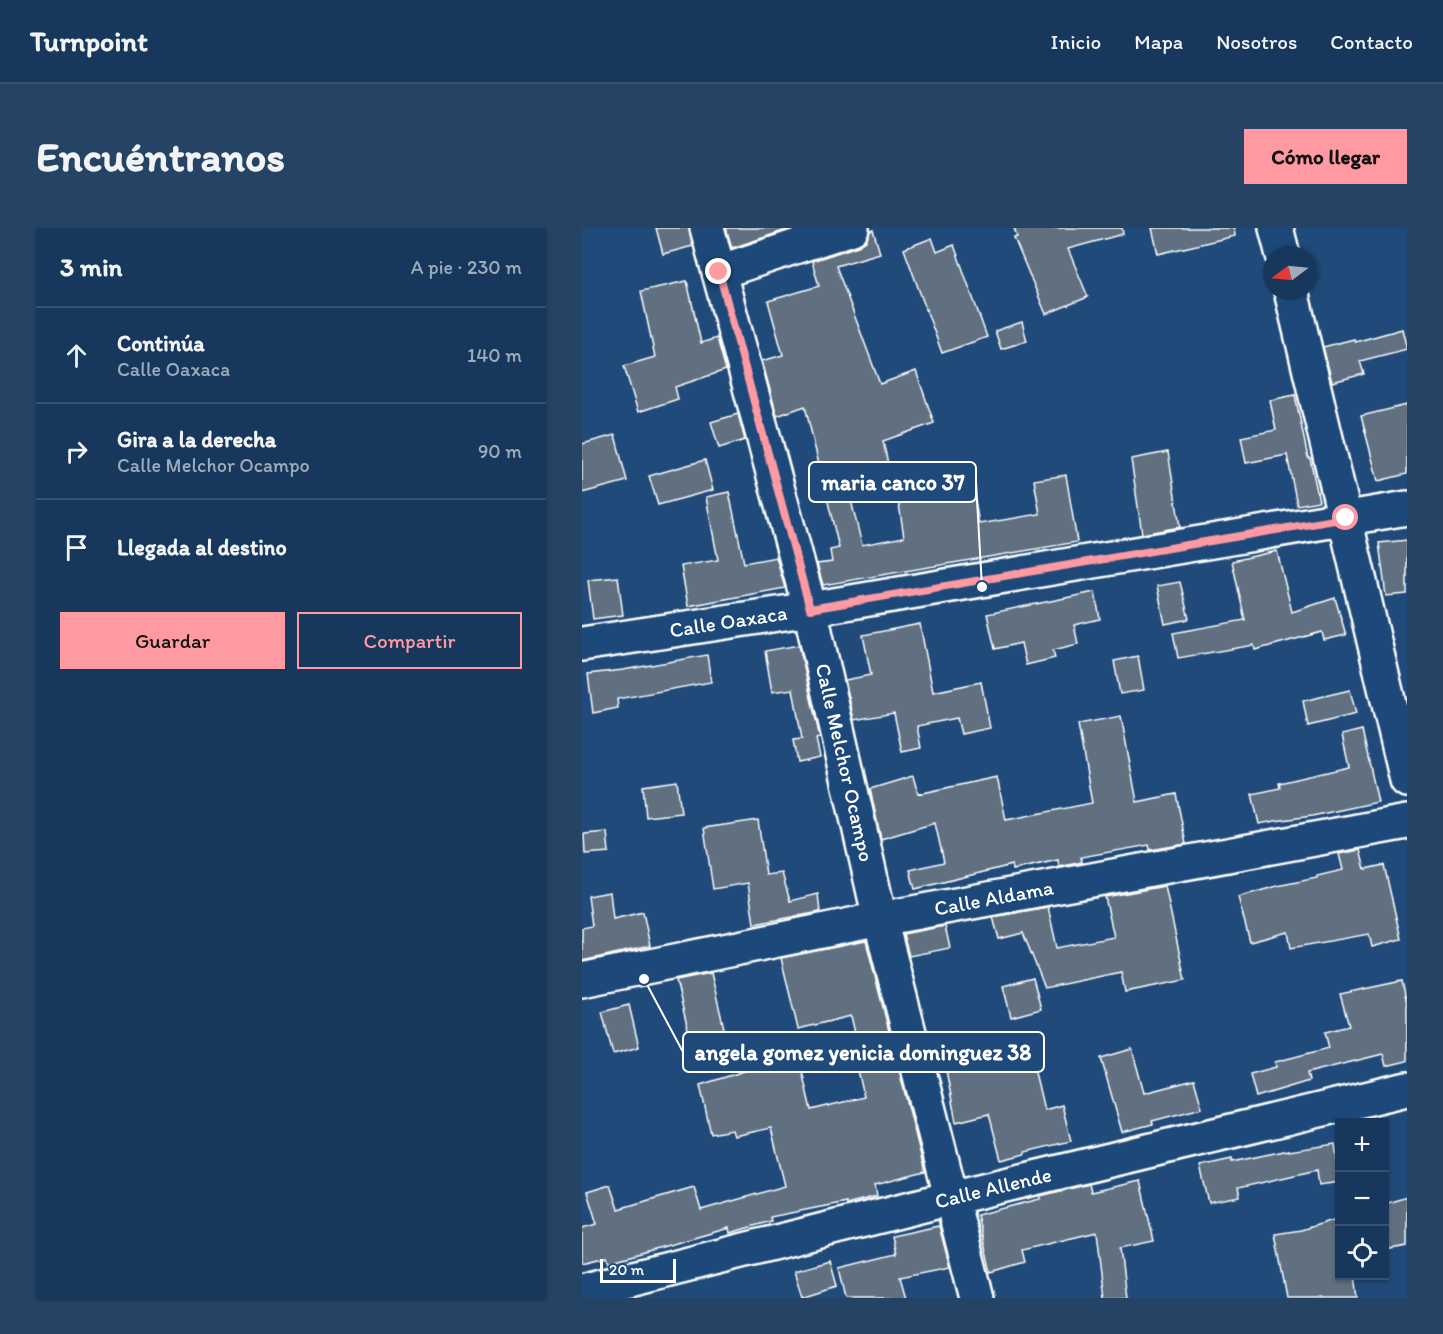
<!DOCTYPE html>
<html lang="es">
<meta charset="utf-8">
<style>
body{margin:0;font-family:Itim,sans-serif;background:#244365;color:#f1f3f6}
.controls{position:absolute;right:18px;bottom:18px;display:grid;overflow:hidden;border-radius:0px;box-shadow:0 2px 4px #0004}
.controls button{width:54px;height:54px;display:grid;place-items:center;padding:0;border:0;border-bottom:2px solid #365272;background:#17385c;color:#f1f3f6;font:30px sans-serif}
.compass{position:absolute;left:681px;top:18px;width:54px;height:54px;border-radius:50%;background:#17385c;box-shadow:0 2px 4px #0004;rotate:254deg}
.scale{position:absolute;left:18px;bottom:15px;width:76px;box-sizing:border-box;padding-left:6px;border:3px solid #fff;border-top:0;font-size:16px;line-height:21px;white-space:nowrap;color:#fff;-webkit-text-stroke:4px #1f4a7a;paint-order:stroke}
.stop{position:absolute;width:18px;height:18px;margin:-14px;border:4px solid #ff9aa2;border-radius:50%;background:#fff}
.stop.end{background:#ff9aa2;border-color:#fff;box-shadow:0 2px 6px #0008}
.list{margin:0;padding:0;list-style:none}
h2{display:flex;justify-content:space-between;align-items:center;height:78px;margin:0;padding:0 24px;font-size:26px}
h2 small{font-size:20px;font-weight:400;color:#9eacbb}
.list li{display:grid;grid-template-columns:39px 1fr auto;gap:18px;align-items:center;box-sizing:border-box;height:96px;padding:0 24px;border-top:2px solid #365272}
.list b{display:block;font-size:22px;white-space:nowrap}
.list p{margin:0;font-size:20px;white-space:nowrap;color:#9eacbb}
.list em{font-size:20px;font-style:normal;color:#9eacbb}
.actions{display:flex;gap:12px;padding:18px 24px}
.actions a{flex:1;padding:14px 0;border:2px solid #ff9aa2;border-radius:0px;text-align:center;font-size:21px;color:#ff9aa2}
.actions .main{background:#ff9aa2;color:#111}
.icon{flex:none;width:33px;height:33px;fill:none;stroke:currentColor;stroke-width:2;stroke-linecap:round;stroke-linejoin:round}
.map{position:relative;flex:none;width:825px;height:1070px;overflow:hidden;border-radius:0px}
header{display:flex;align-items:center;gap:36px;box-sizing:border-box;height:84px;padding:0 30px;background:#17385c;border-bottom:2px solid #365272}
header strong{font-size:28px}
nav{display:flex;gap:33px;margin-inline-start:auto;font-size:21px}
.intro{display:flex;align-items:center;justify-content:space-between;box-sizing:border-box;height:144px;padding:0 36px}
h1{margin:0;font-size:42px}
.button{padding:15px 27px;border-radius:0px;background:#ff9aa2;color:#111;font-size:21px;font-weight:700}
main{display:flex;gap:36px;padding:0 36px}
aside{flex:1;background:#17385c;border-radius:0px;box-shadow:0 2px 4px #0004}
.map>svg:first-child{display:block}
.building{fill:#607080;stroke:#fff;stroke-width:1.5}
.lines{fill:none;stroke-linecap:round;stroke-linejoin:round}
.minor-casing{stroke:#fff;stroke-width:38}
.minor{stroke:#1f4a7a;stroke-width:33}
.route{stroke:#ff9aa2;stroke-width:8}
.labels{text-anchor:middle;stroke-width:4.5;stroke-linejoin:round;paint-order:stroke}
.street-label{font-size:21px;fill:#fff;stroke:#1f4a7a}
.leader{fill:none;stroke:#fff;stroke-width:2}
.callout-dot{fill:#fff;stroke:#1f4a7a;stroke-width:2}
.callout{fill:#1f4a7a;stroke:#fff;stroke-width:2}
.callout-label{font-size:22px;text-anchor:middle;font-weight:bold;fill:#fff}
</style>
<header>
<strong>Turnpoint</strong>
<nav><a>Inicio</a><a>Mapa</a><a>Nosotros</a><a>Contacto</a></nav>
</header>
<div class="intro"><h1>Encuéntranos</h1><a class="button">Cómo llegar</a></div>
<main>
<aside>
<h2>3 min<small>A pie · 230 m</small></h2>
<ul class="list">
<li><svg class="icon" aria-label="ahead" viewBox="0 0 24 24"><path d="M12 20V5M6 11l6-6 6 6"/></svg><div><b>Continúa</b><p>Calle Oaxaca</p></div><em>140 m</em></li>
<li><svg class="icon" aria-label="right" viewBox="0 0 24 24"><path d="M7 20v-9h11M14 6l5 5-5 5"/></svg><div><b>Gira a la derecha</b><p>Calle Melchor Ocampo</p></div><em>90 m</em></li>
<li><svg class="icon" aria-label="arrive" viewBox="0 0 24 24"><path d="M6 21V4h12l-3 4 3 4H6"/></svg><div><b>Llegada al destino</b></div></li>
</ul>
<div class="actions"><a class="main">Guardar</a><a>Compartir</a></div>
</aside>
<div class="map">
<svg width="825" height="1070" viewBox="0 0 825 1070">
<rect width="100%" height="100%" fill="#1f4a7a"/>
<filter id="ink" filterUnits="userSpaceOnUse"><feTurbulence type="fractalNoise" baseFrequency=".0167" numOctaves="2"/><feDisplacementMap in="SourceGraphic" scale="12" xChannelSelector="R" yChannelSelector="G"/><feConvolveMatrix kernelMatrix="1 2 1 2 8 2 1 2 1" color-interpolation-filters="sRGB"/></filter>
<g filter="url(#ink)">
<g class="building">
<polygon points="74,0 107,0 111,18 81,26"/>
<polygon points="144,0 210,0 150,20"/>
<polygon points="432,0 540,0 541,6 486,21 506,69 464,86 432,10 435,9"/>
<polygon points="570,0 652,0 653,8 576,26"/>
<polygon points="291,2 298,25 254,38 298,156 334,143 352,195 301,213 309,250 266,260 280,317 322,309 313,250 387,238 397,296 458,286 452,252 484,247 495,314 241,357 235,336 250,334 248,322 257,320 223,178 195,188 180,133 201,127 186,73 237,58 230,33 276,18 284,13 288,3"/>
<polygon points="350,10 355,24 372,17 405,109 360,125 322,21"/>
<polygon points="105,53 119,115 135,110 144,142 93,159 96,171 56,184 42,138 73,129 59,63"/>
<polygon points="440,94 445,113 419,121 413,103"/>
<polygon points="820,101 825,121 778,133 782,146 750,154 741,119 772,111 773,114"/>
<polygon points="713,167 726,230 728,230 737,273 715,277 705,227 664,235 659,209 694,202 688,172"/>
<polygon points="825,177 825,246 796,253 779,188"/>
<polygon points="156,186 163,212 137,220 129,194"/>
<polygon points="33,207 45,253 0,265 0,216"/>
<polygon points="586,224 598,299 560,306 549,231"/>
<polygon points="123,232 131,262 76,277 67,248"/>
<polygon points="147,264 162,335 194,329 203,360 106,378 99,338 136,332 124,269"/>
<polygon points="825,312 825,366 804,368 797,315"/>
<polygon points="695,323 710,384 753,370 764,407 742,412 740,404 673,422 672,417 596,430 591,405 663,392 650,333"/>
<polygon points="36,349 41,387 11,391 6,352"/>
<polygon points="598,354 607,391 583,396 575,358"/>
<polygon points="513,364 518,391 492,397 496,416 471,422 473,430 444,437 439,415 413,421 405,386"/>
<polygon points="338,396 351,464 399,454 408,500 379,506 375,490 335,498 339,520 320,524 312,485 272,492 263,452 289,447 281,407"/>
<polygon points="217,417 238,510 234,511 238,529 215,534 211,512 220,511 211,461 190,464 183,423"/>
<polygon points="125,427 129,454 35,471 36,480 11,485 6,446 41,442"/>
<polygon points="556,428 562,462 538,466 532,433"/>
<polygon points="768,462 774,486 726,498 721,473"/>
<polygon points="539,488 555,574 594,566 604,616 568,622 567,617 499,629 500,634 477,639 476,632 431,642 430,637 333,661 328,642 362,634 353,595 299,611 288,561 331,548 336,566 415,549 424,592 510,575 496,496"/>
<polygon points="780,502 796,574 730,588 693,593 677,596 670,566 698,560 697,555 767,539 760,507"/>
<polygon points="95,553 99,585 64,589 61,558"/>
<polygon points="176,592 184,647 200,645 208,673 236,666 238,684 172,696 166,655 131,661 122,600"/>
<polygon points="25,604 27,624 3,626 2,606"/>
<polygon points="778,622 783,641 802,637 819,711 790,719 787,706 709,720 706,704 668,714 656,669 695,658 735,650 735,648 761,642 757,626"/>
<polygon points="583,658 603,752 543,764 539,744 463,760 441,705 417,711 411,689 466,679 475,720 532,709 523,669"/>
<polygon points="28,664 31,691 61,684 68,718 0,733 0,700 10,698 6,668"/>
<polygon points="363,698 368,720 327,728 321,706"/>
<polygon points="284,713 343,944 293,957 295,968 264,976 264,974 188,989 189,993 148,1005 147,1000 27,1034 25,1029 0,1035 0,1000 15,996 5,964 28,957 36,981 112,959 119,982 203,958 189,900 152,908 150,902 129,906 118,857 169,841 217,830 229,882 282,869 273,828 278,826 269,788 216,801 199,730"/>
<polygon points="129,745 145,813 111,822 94,752"/>
<polygon points="451,750 459,781 429,789 421,758"/>
<polygon points="820,753 825,776 825,833 804,838 801,826 725,845 727,853 674,869 668,846 694,839 693,834 747,820 743,804 767,798 758,766"/>
<polygon points="47,777 57,819 31,826 20,784"/>
<polygon points="443,802 462,882 480,877 489,913 443,924 443,926 419,932 407,886 374,894 363,837 419,827 414,809"/>
<polygon points="550,821 562,865 612,852 620,880 570,893 571,896 540,904 519,830"/>
<polygon points="753,916 758,954 737,957 735,942 656,960 658,969 627,975 618,938 650,931 650,934 707,922 707,923"/>
<polygon points="558,953 572,1013 538,1020 544,1070 523,1070 515,1004 440,1022 443,1034 409,1044 395,987 458,971 458,968 507,956 509,964"/>
<polygon points="825,969 825,1018 802,1022 802,976"/>
<polygon points="758,990 758,1047 773,1047 776,1070 705,1070 693,1006 719,1002"/>
<polygon points="357,998 368,1039 318,1049 324,1070 264,1070 257,1040 314,1026 310,1008"/>
<polygon points="248,1033 255,1058 220,1069 212,1043"/>
</g>
<g class="lines">
<g class="minor-casing">
<g id="minor">
<path id="s1" d="M125 0 228 381 298 691 395 1070"/>
<polyline points="694,0 701,27"/>
<polyline points="137,44 270,0"/>
<polyline points="709,63 825,552"/>
<path id="s2" d="M0 416 228 381 825 280"/>
<path id="s3" d="M0 752 298 691 825 594"/>
<path id="s4" d="M0 1063 369 970 825 861"/>
</g>
</g>
<use href="#minor" class="minor"/>
</g>
</g>
<g class="lines" filter="url(#ink)">
<polyline class="route" points="137,44 228,381 764,290"/>
</g>
<g class="labels">
<g class="street-label">
<text dy="7" stroke="none"><textPath href="#s2" startOffset="148">Calle Oaxaca</textPath></text>
<text dy="7" stroke="none"><textPath href="#s1" startOffset="552">Calle Melchor Ocampo</textPath></text>
<text dy="7" stroke="none"><textPath href="#s3" startOffset="420">Calle Aldama</textPath></text>
<text dy="7" stroke="none"><textPath href="#s4" startOffset="424">Calle Allende</textPath></text>
</g>
</g>
<path class="leader" d="M400 359L394 254M62 751L101 824"/>
<g class="callout-dot">
<circle cx="400" cy="359" r="6"/>
<circle cx="62" cy="751" r="6"/>
</g>
<g class="callout">
<rect x="227" y="234" width="167" height="40" rx="6"/>
<rect x="101" y="804" width="361" height="40" rx="6"/>
</g>
<g class="callout-label">
<text x="311" y="262">maria canco 37</text>
<text x="281" y="832">angela gomez yenicia dominguez 38</text>
</g>
</svg>
<div class="controls">
<button>+</button>
<button>−</button>
<button><svg class="icon" aria-label="locate" viewBox="0 0 24 24"><circle cx="12" cy="12" r="6"/><path d="M12 2v4M12 18v4M2 12h4M18 12h4"/></svg></button>
</div>
<svg class="compass" viewBox="-18 -18 36 36"><path d="M0-13l5 13h-10z" fill="#e53935"/><path d="M0 13l5-13h-10z" fill="#9eacbb"/></svg>
<div class="scale">20 m</div>
<div class="stop" style="left:764px;top:290px"></div>
<div class="stop end" style="left:137px;top:44px"></div>
</div>
</main>
